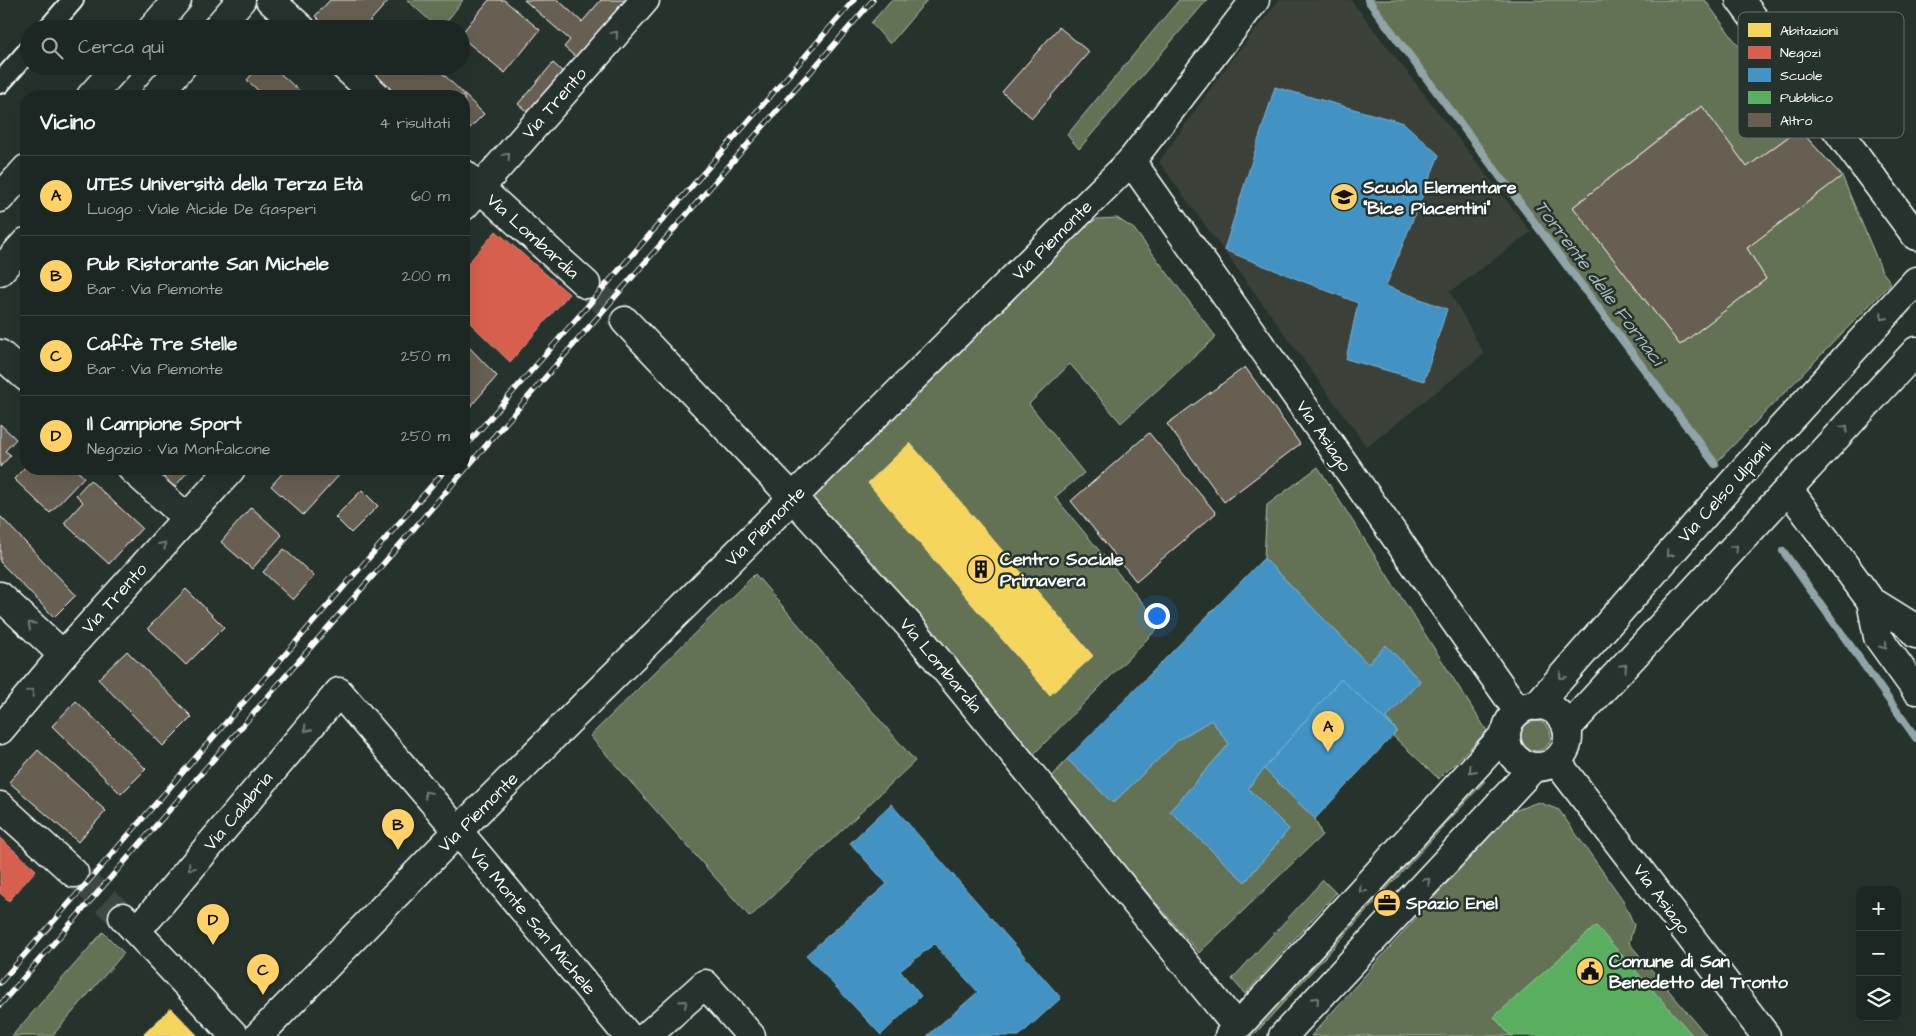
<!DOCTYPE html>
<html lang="it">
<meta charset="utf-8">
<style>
body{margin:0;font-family:"Architects Daughter",sans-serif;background:#29322f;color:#f1f3f6}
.controls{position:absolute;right:15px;bottom:15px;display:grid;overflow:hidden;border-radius:10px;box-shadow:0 5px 20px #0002}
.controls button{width:45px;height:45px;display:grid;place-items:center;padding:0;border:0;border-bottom:1px solid #3a4340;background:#1c2622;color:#f1f3f6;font:25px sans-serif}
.you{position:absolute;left:1156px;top:615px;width:18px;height:18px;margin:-12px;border:4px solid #fff;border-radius:50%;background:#1a73e8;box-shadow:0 0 0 8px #1a73e833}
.badge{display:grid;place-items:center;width:32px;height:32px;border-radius:50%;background:#ffd166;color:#111;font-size:16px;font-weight:700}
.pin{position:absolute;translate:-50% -41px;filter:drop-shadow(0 1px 2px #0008)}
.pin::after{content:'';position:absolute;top:26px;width:18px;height:15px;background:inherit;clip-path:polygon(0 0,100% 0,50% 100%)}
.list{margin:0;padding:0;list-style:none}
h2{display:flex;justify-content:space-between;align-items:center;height:65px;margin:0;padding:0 20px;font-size:21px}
h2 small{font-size:16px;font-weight:400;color:#a0a5a5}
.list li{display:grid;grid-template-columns:32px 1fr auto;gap:15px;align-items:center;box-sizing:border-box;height:80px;padding:0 20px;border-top:1px solid #3a4340}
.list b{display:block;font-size:19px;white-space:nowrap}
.list p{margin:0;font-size:16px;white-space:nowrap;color:#a0a5a5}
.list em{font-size:16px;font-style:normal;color:#a0a5a5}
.icon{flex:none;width:28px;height:28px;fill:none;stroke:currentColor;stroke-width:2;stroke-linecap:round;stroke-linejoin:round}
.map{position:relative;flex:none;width:1916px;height:1036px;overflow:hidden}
.search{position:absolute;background:#1c2622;box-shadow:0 5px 20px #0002;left:20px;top:20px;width:450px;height:55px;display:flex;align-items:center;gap:12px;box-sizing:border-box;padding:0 18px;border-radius:28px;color:#a0a5a5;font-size:19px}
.panel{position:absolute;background:#1c2622;box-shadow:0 5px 20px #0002;left:20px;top:90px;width:450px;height:385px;border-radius:20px}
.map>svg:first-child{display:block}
.built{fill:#3a4038}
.green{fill:#637254;stroke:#b1b8aa}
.homes{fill:#f6d55c;stroke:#f9e28d}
.shops{fill:#d6604d;stroke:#e29082}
.schools{fill:#4393c3;stroke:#7bb3d5}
.public{fill:#5aae61;stroke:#8cc690}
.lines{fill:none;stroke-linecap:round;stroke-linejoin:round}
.stream{stroke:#91a4a8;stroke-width:8}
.building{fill:#685e52;stroke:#fff}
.minor-tunnel{stroke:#3c4742;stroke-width:28;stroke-dasharray:28 14;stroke-linecap:butt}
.pedestrian-casing{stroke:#fff;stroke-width:24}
.minor-casing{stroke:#fff;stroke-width:31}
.tertiary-casing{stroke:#fff;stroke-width:31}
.pedestrian{stroke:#26332d;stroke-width:20}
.minor{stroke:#26332d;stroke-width:28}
.tertiary{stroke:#26332d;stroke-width:28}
.rail-casing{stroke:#fff;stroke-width:5.5}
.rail{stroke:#26332d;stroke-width:4;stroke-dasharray:11;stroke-linecap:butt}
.oneway{stroke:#727a76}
.labels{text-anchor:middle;stroke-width:5;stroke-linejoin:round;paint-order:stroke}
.street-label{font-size:18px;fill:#fff;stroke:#26332d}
.poi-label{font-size:18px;font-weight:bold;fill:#fff;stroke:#26332d;text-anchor:start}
.water-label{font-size:19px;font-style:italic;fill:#adbbbe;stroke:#26332d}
.key{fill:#26332d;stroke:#67706c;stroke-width:1}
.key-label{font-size:14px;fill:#fff}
</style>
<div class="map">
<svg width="1916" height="1036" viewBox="0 0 1916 1036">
<rect width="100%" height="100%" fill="#26332d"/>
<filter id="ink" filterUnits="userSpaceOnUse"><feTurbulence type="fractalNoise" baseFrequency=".02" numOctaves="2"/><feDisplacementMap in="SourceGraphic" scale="10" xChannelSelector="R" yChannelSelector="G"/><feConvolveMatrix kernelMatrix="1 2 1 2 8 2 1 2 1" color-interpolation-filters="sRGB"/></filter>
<g filter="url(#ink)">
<polygon class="built" points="1279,0 1351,0 1531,232 1450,292 1484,354 1367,447 1159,162 1222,72"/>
<g class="green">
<polygon points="407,0 463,0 441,29 439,29"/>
<polygon points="891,0 927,0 890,44 871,23"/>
<polygon points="1179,0 1207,0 1079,149 1067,135"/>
<polygon points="1368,0 1705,0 1799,129 1747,167 1701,106 1573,207 1680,345 1766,279 1747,248 1842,176 1882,271 1891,283 1715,464"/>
<polygon points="1117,218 1134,229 1216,337 1121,423 1070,364 1029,404 1084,473 1055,497 1161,625 1023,765 808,501 1082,228 1097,219"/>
<polygon points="1318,467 1487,731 1439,779 1393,736 1397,731 1386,718 1420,681 1386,645 1368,664 1264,558 1267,505"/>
<polygon points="755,574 915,761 750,917 590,736"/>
<polygon points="1211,720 1229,744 1170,811 1245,882 1289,829 1248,788 1264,769 1315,819 1322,835 1199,953 1050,779 1067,759 1113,803 1178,740"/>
<circle cx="1536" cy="736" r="15"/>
<polygon points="1485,781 1253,1036 1246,1036 1477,783"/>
<polygon points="1538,802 1559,810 1623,900 1634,925 1629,943 1707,1036 1693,1036 1596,926 1494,1017 1511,1036 1311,1036 1509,813"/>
<polygon points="1323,880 1336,893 1245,994 1232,979"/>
<polygon points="103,932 124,953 52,1036 12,1036"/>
</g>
<g class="homes">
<polygon points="910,443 1093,656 1050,695 868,483"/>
<polygon points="171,1008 198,1036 142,1036"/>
</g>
<g class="shops">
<polygon points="496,231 569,294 510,362 464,317 464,268"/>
<polygon points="0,838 36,870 9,901 0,893"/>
</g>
<g class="schools">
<polygon points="1275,87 1404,123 1439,155 1386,286 1447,309 1424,381 1346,359 1358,303 1224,250"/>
<polygon points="1264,558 1368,664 1386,645 1420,681 1386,718 1397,731 1341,679 1248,788 1289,829 1245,882 1170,811 1229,744 1211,720 1178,740 1113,803 1067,759"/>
<polygon points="1341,679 1397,731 1315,819 1264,769"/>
<polygon points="891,804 1061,998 1019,1036 927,1036 978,992 934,944 900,971 921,996 881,1035 806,955 887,884 850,843"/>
</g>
<polygon class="public" points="1596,926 1693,1036 1511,1036 1494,1017"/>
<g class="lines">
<g class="stream">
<polyline points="1368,0 1715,464"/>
<polyline points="1783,551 1916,738"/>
</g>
</g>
<g class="building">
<polygon points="330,0 389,0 363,29 328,29 315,16"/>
<polygon points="489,0 504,0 540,30 505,73 461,37 461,34"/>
<polygon points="524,0 558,0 582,22 601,0 629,0 578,59 564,47 570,40"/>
<polygon points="1059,27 1089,52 1032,118 1002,92"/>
<polygon points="553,63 565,74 531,115 518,104"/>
<polygon points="259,66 272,66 305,96 264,96 247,80"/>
<polygon points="385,66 435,66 484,114 464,134 464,96 388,96 371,80"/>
<polygon points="1702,106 1747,167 1799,129 1842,176 1747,248 1766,279 1680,345 1573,207"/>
<polygon points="464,342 497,376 464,414"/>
<polygon points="1245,367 1300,444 1224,502 1167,424"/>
<polygon points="0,424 16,439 5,451 11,455 0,467"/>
<polygon points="1149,433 1216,513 1136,581 1071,501"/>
<polygon points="26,466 26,469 75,469 84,477 50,513 14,479"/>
<polygon points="150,469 190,469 173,489"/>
<polygon points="286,469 338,469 342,472 303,515 271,486"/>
<polygon points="90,480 142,528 109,564 64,523 83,502 76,495"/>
<polygon points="362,490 378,506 351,533 335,517"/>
<polygon points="251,507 282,535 252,569 221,542"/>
<polygon points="0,516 76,595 54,617 0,562"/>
<polygon points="284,549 314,576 293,600 263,572"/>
<polygon points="186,589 224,627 186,665 148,628"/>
<polygon points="127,651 192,717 163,746 98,679"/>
<polygon points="76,701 146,769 121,794 52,726"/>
<polygon points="38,750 106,811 78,842 9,782"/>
</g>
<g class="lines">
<g class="minor-tunnel">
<polyline points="586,284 625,321"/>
<polyline points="74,873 123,917"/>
</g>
<g class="pedestrian-casing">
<g id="pedestrian">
<polyline points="48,29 73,0"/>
<polyline points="0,83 29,50"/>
</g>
</g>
<g class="minor-casing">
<g id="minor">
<polyline points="270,0 302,29"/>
<polyline points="1740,0 1916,236"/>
<polyline points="344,66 377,96"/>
<polyline points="1131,161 1518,711"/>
<polyline points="464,174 586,284"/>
<polyline points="464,206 645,0"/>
<polyline points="625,321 793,498 909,625 1237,1027"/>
<polyline points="0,354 26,377"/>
<polyline points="132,469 187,518"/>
<polyline points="1789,490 1871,601 1908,624 1916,634"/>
<polyline points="0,596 63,655"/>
<polyline points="1871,601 1878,637 1916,690"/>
<polyline points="0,730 63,655 231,469"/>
<polyline points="1557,762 1766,1036"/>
<polyline points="0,806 74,873"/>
<polyline points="123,917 235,1036"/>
<polyline points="135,928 149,917 339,692 458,831 628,1036"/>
<polyline points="258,1036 458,831 1131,161 1255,0"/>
<polyline points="647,1036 705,984 751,1036"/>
</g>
</g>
<g class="tertiary-casing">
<g id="tertiary">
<polyline points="152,29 177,0"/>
<polyline points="216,29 241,0"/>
<polyline points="91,96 118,66"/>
<polyline points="156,96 182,66"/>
<polyline points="0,198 26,169"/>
<polyline points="0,271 26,242"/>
<circle cx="1537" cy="736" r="31"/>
<polyline points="1536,706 1758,454 1916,281"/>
<polyline points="1567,728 1916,351"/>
<polyline points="1229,1036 1505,734"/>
<polyline points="1283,1036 1533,768"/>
</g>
</g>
<use href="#pedestrian" class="pedestrian"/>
<use href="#minor" class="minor"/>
<use href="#tertiary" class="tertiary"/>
<g class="rail-casing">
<g id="rail">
<polyline points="464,448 854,0"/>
<polyline points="0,983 446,469"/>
<polyline points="0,1005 873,0"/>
</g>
</g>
<use href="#rail" class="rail"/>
</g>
<defs><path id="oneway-chevron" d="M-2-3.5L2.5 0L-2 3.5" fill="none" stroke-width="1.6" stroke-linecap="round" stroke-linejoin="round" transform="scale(1.25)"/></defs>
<g class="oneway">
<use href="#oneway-chevron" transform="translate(615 34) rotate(-49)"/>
<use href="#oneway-chevron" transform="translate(507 156) rotate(-49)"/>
<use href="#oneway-chevron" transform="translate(1883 317) rotate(132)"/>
<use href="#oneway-chevron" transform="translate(1845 428) rotate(-48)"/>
<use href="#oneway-chevron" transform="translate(163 545) rotate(-48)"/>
<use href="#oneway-chevron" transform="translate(1735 548) rotate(-47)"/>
<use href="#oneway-chevron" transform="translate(1669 554) rotate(131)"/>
<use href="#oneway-chevron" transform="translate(31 625) rotate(-137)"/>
<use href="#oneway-chevron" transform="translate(1884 646) rotate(54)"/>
<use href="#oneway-chevron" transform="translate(1624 667) rotate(-47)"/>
<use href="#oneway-chevron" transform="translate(1562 676) rotate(131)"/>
<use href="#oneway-chevron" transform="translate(31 692) rotate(-50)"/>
<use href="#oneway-chevron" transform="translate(307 729) rotate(130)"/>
<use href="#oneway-chevron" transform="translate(1472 770) rotate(132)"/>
<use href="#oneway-chevron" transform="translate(427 794) rotate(-131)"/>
<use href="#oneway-chevron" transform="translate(191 867) rotate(130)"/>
<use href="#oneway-chevron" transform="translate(1427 881) rotate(-47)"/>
<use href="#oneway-chevron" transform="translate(1362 890) rotate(132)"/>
<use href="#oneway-chevron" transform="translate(1316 1000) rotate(-47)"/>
<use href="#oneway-chevron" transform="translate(684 1003) rotate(-42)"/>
</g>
</g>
<defs>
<g id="school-disc" transform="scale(1.4375)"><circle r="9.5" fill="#ffd166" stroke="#26332d"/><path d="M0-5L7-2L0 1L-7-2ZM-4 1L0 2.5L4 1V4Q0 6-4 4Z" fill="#111"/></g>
<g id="building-disc" transform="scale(1.4375)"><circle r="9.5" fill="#ffd166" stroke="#26332d"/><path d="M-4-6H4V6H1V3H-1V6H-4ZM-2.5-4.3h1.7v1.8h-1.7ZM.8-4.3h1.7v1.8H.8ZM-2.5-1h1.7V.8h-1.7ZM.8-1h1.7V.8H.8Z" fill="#111"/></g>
<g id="office-disc" transform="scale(1.4375)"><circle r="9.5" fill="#ffd166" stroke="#26332d"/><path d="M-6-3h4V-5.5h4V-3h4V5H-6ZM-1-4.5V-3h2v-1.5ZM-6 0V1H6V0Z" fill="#111"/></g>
<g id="civic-disc" transform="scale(1.4375)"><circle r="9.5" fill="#ffd166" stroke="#26332d"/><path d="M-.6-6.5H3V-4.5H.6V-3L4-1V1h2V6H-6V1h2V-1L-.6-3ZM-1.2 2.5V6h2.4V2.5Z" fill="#111"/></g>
</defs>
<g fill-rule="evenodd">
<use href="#school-disc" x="1344" y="197"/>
<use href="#building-disc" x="981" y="569"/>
<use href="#office-disc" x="1387" y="903"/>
<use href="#civic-disc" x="1590" y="971"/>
</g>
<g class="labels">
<g class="street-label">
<text transform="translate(554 103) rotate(-49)" y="6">Via Trento</text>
<text transform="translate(533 236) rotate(42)" y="6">Via Lombardia</text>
<text transform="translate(1052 240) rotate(-45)" y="6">Via Piemonte</text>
<text transform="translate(1324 436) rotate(55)" y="6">Via Asiago</text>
<text transform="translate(1724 492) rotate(-48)" y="6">Via Celso Ulpiani</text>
<text transform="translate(765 526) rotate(-45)" y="6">Via Piemonte</text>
<text transform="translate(114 598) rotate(-48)" y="6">Via Trento</text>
<text transform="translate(941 665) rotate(50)" y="6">Via Lombardia</text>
<text transform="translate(238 811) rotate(-50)" y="6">Via Calabria</text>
<text transform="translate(478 812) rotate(-45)" y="6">Via Piemonte</text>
<text transform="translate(1662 899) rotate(53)" y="6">Via Asiago</text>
<text transform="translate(533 921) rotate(50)" y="6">Via Monte San Michele</text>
</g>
<g class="poi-label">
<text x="1363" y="193">Scuola Elementare<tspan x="1363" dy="21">"Bice Piacentini"</tspan></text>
<text x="1000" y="565">Centro Sociale<tspan x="1000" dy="21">Primavera</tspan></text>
<text x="1406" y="909">Spazio Enel</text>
<text x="1609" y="967">Comune di San<tspan x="1609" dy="21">Benedetto del Tronto</tspan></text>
</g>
<g class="water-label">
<text transform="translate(1600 282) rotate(53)" y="7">Torrente delle Fornaci</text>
</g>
</g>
<rect x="1738" y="12" width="166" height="126" rx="8" class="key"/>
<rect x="1748" y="23" width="23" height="14" fill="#f6d55c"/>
<rect x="1748" y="46" width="23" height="13" fill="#d6604d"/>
<rect x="1748" y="68" width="23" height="14" fill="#4393c3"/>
<rect x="1748" y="91" width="23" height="13" fill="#5aae61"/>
<rect x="1748" y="113" width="23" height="14" fill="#685e52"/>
<g class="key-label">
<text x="1780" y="35">Abitazioni</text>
<text x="1780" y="57">Negozi</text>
<text x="1780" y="80">Scuole</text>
<text x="1780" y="102">Pubblico</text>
<text x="1780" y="125">Altro</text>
</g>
</svg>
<div class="controls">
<button>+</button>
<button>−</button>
<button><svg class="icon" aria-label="layers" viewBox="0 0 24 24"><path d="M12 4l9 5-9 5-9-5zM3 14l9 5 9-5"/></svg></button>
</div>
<div class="you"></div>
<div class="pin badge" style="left:1328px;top:752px">A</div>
<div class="pin badge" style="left:398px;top:850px">B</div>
<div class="pin badge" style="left:263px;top:995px">C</div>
<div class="pin badge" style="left:213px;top:945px">D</div>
<div class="search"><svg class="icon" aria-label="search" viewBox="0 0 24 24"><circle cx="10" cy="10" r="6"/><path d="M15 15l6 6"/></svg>Cerca qui</div>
<section class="panel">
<h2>Vicino<small>4 risultati</small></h2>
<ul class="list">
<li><span class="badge">A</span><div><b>UTES Università della Terza Età</b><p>Luogo · Viale Alcide De Gasperi</p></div><em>60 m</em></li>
<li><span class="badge">B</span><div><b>Pub Ristorante San Michele</b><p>Bar · Via Piemonte</p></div><em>200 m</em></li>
<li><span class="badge">C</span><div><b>Caffè Tre Stelle</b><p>Bar · Via Piemonte</p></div><em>250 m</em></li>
<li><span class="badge">D</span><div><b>Il Campione Sport</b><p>Negozio · Via Monfalcone</p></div><em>250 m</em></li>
</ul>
</section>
</div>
